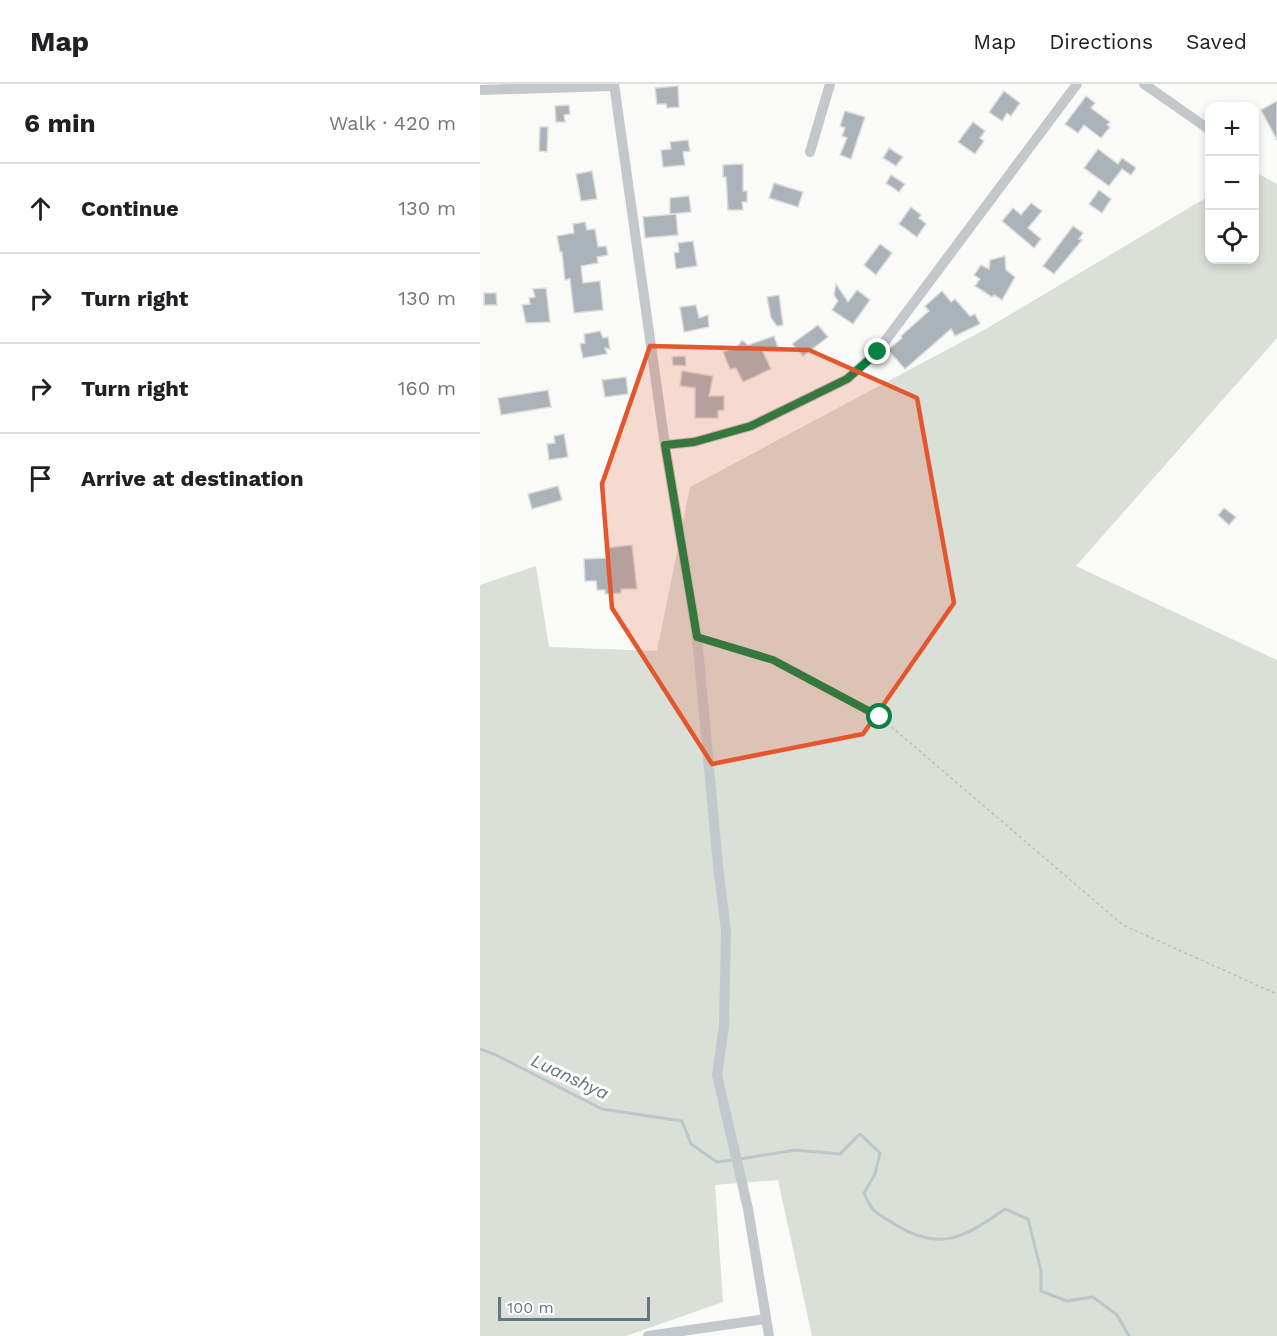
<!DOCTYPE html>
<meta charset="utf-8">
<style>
body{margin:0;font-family:"Work Sans",sans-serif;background:#f6f6f6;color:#202124}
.controls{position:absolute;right:18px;top:18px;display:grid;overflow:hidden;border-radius:12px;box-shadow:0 3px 9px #0003}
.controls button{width:54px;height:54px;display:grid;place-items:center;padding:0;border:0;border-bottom:2px solid #e0e0e0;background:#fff;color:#202124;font:30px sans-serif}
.scale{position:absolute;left:18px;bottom:15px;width:152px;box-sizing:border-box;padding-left:6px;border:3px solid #657683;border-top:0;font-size:16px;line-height:21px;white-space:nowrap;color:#657683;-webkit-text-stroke:4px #fff;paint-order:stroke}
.stop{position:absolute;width:18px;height:18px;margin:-14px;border:4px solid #0b8043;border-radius:50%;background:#fff}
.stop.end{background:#0b8043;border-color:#fff;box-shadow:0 2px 6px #0008}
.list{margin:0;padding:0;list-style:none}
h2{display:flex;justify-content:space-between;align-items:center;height:78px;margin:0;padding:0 24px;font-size:26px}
h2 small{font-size:20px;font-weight:400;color:#757577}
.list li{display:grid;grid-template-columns:39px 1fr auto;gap:18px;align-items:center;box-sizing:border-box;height:90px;padding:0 24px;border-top:2px solid #e0e0e0}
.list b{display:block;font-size:22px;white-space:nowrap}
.list em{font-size:20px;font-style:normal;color:#757577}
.icon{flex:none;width:33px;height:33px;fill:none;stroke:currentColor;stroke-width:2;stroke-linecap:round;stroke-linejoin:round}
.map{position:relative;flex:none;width:797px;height:1252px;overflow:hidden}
header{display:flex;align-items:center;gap:36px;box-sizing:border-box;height:84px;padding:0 30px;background:#fff;border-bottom:2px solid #e0e0e0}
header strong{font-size:28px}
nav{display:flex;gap:33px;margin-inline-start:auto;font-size:21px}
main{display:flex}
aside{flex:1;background:#fff}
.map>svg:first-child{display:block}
.green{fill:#dadfd7}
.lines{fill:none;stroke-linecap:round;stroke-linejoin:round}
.stream{stroke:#bbc7cb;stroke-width:3}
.building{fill:#aab3b9;stroke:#dcdcda;stroke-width:1.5}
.path{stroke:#bbbfc2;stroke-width:1.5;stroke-dasharray:3 3;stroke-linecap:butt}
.street{stroke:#c3c8cc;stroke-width:10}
.route{stroke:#0b8043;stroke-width:8}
.marked{fill:#e4572e;fill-opacity:0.2;stroke:#e4572e;stroke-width:4.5;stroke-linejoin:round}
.labels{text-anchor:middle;stroke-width:6;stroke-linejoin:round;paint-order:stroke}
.water-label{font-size:18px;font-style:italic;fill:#60757c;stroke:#fff}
</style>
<header>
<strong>Map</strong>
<nav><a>Map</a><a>Directions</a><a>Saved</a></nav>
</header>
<main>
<aside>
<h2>6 min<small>Walk · 420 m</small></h2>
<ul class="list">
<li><svg class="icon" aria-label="ahead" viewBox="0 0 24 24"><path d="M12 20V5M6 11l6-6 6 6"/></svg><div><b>Continue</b></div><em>130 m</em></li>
<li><svg class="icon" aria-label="right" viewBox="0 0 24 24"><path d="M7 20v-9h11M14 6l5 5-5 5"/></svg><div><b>Turn right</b></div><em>130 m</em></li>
<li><svg class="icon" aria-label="right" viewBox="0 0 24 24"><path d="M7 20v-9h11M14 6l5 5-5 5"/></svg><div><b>Turn right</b></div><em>160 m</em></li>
<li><svg class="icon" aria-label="arrive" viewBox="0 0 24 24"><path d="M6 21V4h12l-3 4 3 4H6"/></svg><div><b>Arrive at destination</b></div></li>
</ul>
</aside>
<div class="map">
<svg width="797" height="1252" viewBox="0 0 797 1252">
<rect width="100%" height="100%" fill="#fafaf8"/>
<polygon class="green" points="775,88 797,100 797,254 596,482 797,576 797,1252 332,1252 298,1096 235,1101 243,1218 146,1252 0,1252 0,501 56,482 69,563 177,567 210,403 504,246 729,112 730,176 774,176"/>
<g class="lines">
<g class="stream">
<polyline points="0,965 16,971 122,1025 202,1037 211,1060 237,1078 253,1076"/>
<path d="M260 1075 315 1066 360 1070 380 1050 400 1069 395 1090 384 1109C393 1130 397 1129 416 1141 461 1169 486 1152 525 1125L548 1135 561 1187V1207L587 1217 613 1213 637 1231 649 1252"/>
</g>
</g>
<g class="building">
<polygon points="198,2 199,23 187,24 186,20 177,20 175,4"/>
<polygon points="524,7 540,19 531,32 527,29 522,37 509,28"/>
<polygon points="606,12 615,19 611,24 630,38 627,41 630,43 621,54 604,41 598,49 585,40"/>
<polygon points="797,17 797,56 781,26"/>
<polygon points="89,21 90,30 84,31 85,38 76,38 75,22"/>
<polygon points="365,27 385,33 371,75 360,71 367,54 362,52 365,44 360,42"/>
<polygon points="493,38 505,47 500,54 504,57 495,70 478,58"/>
<polygon points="60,43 68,43 67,68 59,67"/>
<polygon points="208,56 210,67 203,68 205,81 183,83 181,66 191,65 190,58"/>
<polygon points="409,64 423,73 416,82 403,74"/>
<polygon points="618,65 638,80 642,74 656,84 651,91 642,85 629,102 604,84"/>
<polygon points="263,80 263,107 267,107 267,118 262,118 263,126 248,126 246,93 243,93 243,81"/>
<polygon points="112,87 117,115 101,117 96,90"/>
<polygon points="411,91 425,100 419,108 406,99"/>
<polygon points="294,99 323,108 318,123 289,114"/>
<polygon points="619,106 631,115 622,129 609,120"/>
<polygon points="209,112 211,128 190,130 190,114"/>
<polygon points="551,119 562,127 548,144 561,155 554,164 522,137 533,124 541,131"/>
<polygon points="431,123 441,131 439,134 446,140 437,153 419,140"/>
<polygon points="196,130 198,151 165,154 163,133"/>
<polygon points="105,138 107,146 115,145 118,163 126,162 128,171 117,173 118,179 101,182 103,199 120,197 123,226 94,229 90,195 85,196 82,168 80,168 77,152 94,149 93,140"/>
<polygon points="593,142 603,149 599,155 602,156 574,190 563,182"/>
<polygon points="213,157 217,182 196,185 194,169 199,168 198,159"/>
<polygon points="400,160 412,169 396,191 384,181"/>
<polygon points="525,172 526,186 535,193 522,216 514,211 512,213 495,202 500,195 494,191 501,181 509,185 510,176"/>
<polygon points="356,200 368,218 377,206 390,216 373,240 352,226 358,217 354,211"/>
<polygon points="66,204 70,238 46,239 42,221 50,220 49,214 55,213 53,205"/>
<polygon points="462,207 471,218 475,215 490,232 495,230 500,240 475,252 471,245 425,285 408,266 422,254 421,252 449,227 445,222"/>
<polygon points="4,209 16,209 17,221 4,221"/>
<polygon points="299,211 303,241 297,242 291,234 287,213"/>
<polygon points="216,221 219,234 228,231 229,243 204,248 200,223"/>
<polygon points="338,241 348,253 323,272 312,260"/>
<polygon points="120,247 123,254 128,253 130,265 125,264 127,270 103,274 100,260 105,259 104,250"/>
<polygon points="294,252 298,263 283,268 291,285 263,298 256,284 250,285 243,268 258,262 262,256 268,261"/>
<polygon points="205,272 206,282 193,281 192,273"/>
<polygon points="202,287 233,292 229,312 244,312 244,326 238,327 238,334 215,334 215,304 200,302"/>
<polygon points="146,293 148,310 125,313 122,296"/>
<polygon points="68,306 71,323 21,331 18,314"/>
<polygon points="84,350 88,373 69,376 67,360 75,359 74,352"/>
<polygon points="78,402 82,416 52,425 48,410"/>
<polygon points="744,424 756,433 749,441 738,431"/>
<polygon points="152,461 157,505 141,505 141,509 125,510 125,506 117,506 116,497 105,497 104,475 126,474 125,464"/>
</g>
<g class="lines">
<polyline class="path" points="228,557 293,576 400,633 643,841 797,910"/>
<g class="street">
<polyline points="134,0 185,361 217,553 238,782 246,847 244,942 237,991 268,1125 289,1252"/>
<polyline points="664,0 730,46"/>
<polyline points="0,6 134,2"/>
<polyline points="330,68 350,0"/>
<polyline points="185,361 214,358 271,342 367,295 397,268 597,0"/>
<polyline points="168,1252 286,1235"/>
</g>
</g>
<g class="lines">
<polyline class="route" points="398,268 367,295 271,342 214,358 185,361 217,553 293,576 400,633"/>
</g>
<path class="marked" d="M170 262 329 266 437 314 474 519 383 650 232 680 132 524 122 400Z"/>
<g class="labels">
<g class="water-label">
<text transform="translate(90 993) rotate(25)" y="6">Luanshya</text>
</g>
</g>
</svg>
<div class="controls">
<button>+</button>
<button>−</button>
<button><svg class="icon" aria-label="locate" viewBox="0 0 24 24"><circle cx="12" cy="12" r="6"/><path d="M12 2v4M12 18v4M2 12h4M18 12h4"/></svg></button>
</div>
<div class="scale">100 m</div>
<div class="stop" style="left:400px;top:633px"></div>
<div class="stop end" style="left:398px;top:268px"></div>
</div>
</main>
